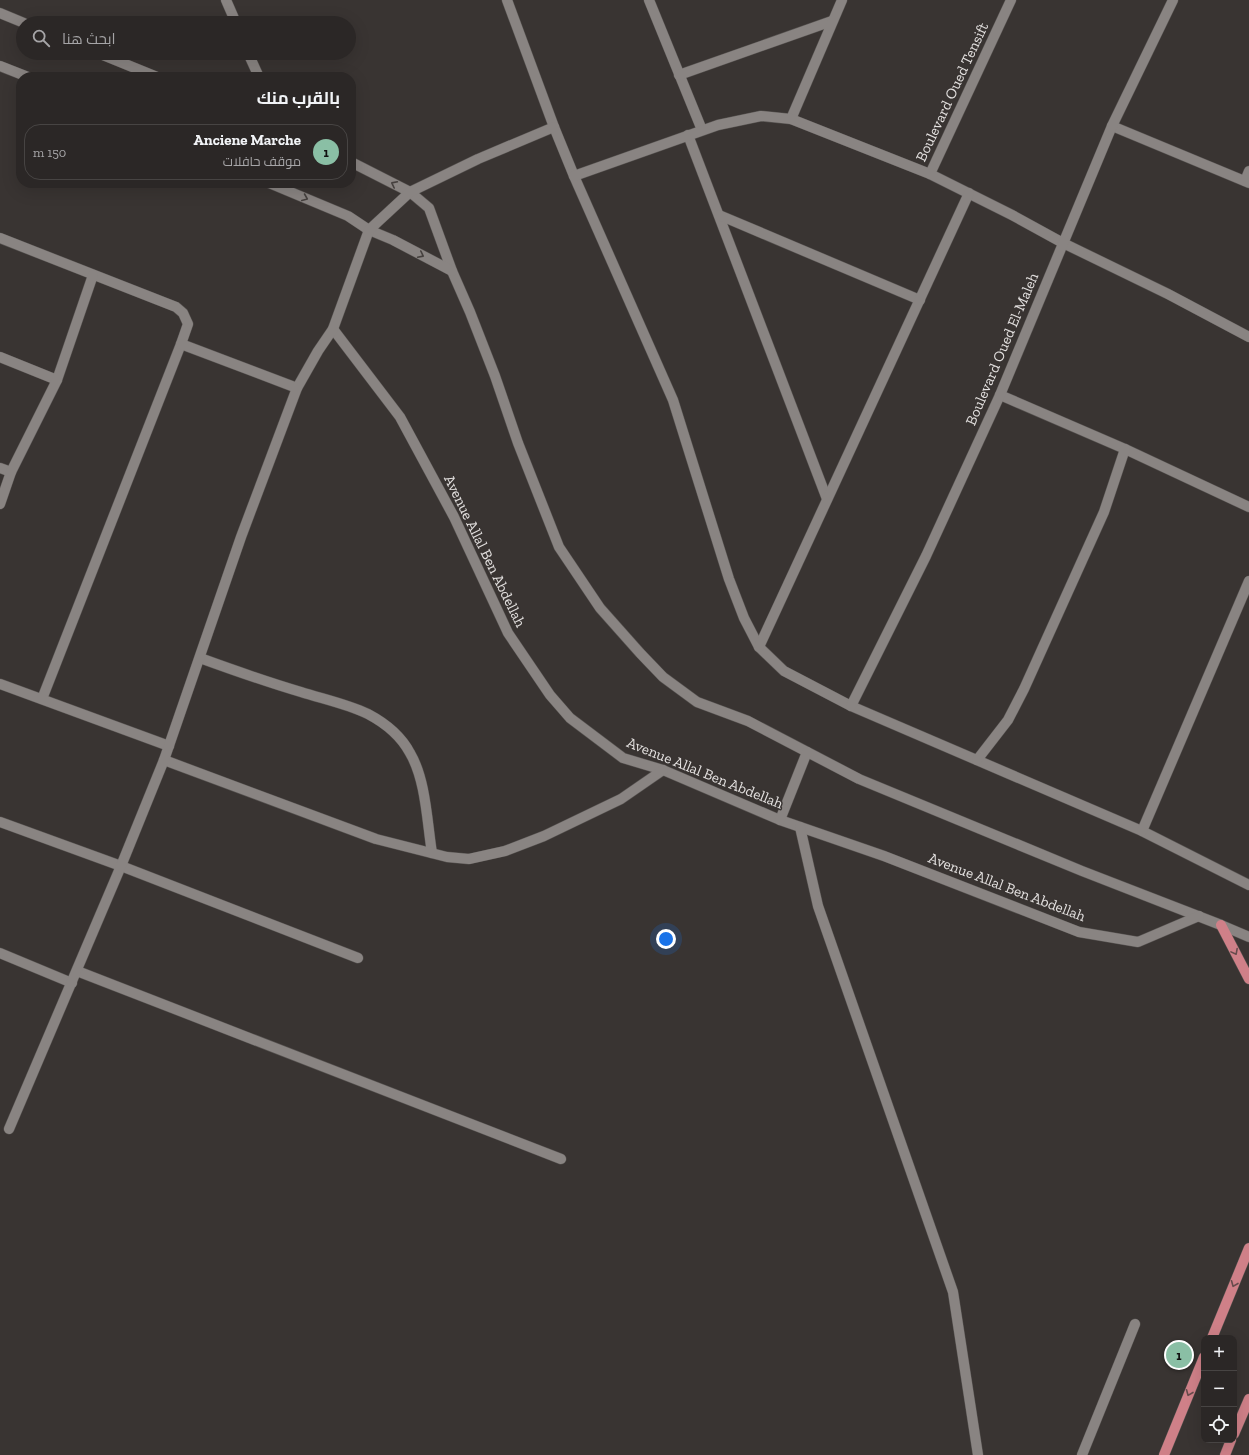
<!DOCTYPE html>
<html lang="ar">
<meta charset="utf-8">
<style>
body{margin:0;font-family:"Zilla Slab",Cairo,serif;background:#332f2e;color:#f1f3f6;direction:rtl}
.controls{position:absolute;right:12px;bottom:12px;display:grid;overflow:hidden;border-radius:8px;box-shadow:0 4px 16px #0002}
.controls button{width:36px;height:36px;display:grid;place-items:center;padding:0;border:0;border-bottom:1px solid #474443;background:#2b2726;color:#f1f3f6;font:20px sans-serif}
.you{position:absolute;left:666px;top:939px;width:14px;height:14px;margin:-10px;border:3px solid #fff;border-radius:50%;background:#1a73e8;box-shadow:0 0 0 6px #1a73e833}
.badge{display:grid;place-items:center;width:26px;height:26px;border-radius:50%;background:#8abfa5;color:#111;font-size:13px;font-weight:700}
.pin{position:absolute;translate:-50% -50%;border:2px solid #fff;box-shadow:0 1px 4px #0006}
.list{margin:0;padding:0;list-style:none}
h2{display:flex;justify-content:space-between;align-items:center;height:52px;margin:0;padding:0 16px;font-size:17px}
h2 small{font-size:13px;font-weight:400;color:#a6a5a7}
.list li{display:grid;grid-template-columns:26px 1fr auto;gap:12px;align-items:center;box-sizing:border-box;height:56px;margin:0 8px 8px;padding:0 8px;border:1px solid #474443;border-radius:16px}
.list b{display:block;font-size:15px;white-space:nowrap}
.list p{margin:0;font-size:13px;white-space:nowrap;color:#a6a5a7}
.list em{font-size:13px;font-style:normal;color:#a6a5a7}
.icon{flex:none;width:22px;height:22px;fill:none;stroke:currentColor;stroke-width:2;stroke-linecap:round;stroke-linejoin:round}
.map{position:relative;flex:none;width:1249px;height:1455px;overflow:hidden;direction:ltr}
.search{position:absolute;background:#2b2726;box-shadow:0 4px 16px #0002;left:16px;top:16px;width:340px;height:44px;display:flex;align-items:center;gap:10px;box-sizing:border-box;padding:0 14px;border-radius:22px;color:#a6a5a7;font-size:15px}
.panel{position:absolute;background:#2b2726;box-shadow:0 4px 16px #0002;left:16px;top:72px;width:340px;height:116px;border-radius:16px;direction:rtl}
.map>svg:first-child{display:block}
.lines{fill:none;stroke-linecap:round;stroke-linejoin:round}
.minor-casing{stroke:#575351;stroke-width:11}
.major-casing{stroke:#575351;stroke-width:11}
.minor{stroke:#898482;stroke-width:10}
.major{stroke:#cf8088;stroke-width:10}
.oneway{stroke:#45403e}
.oneway2{stroke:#664b4c}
.labels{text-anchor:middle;stroke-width:3;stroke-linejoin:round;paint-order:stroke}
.street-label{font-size:15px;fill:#e3e0df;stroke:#393432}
</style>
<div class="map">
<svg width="1249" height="1455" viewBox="0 0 1249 1455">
<rect width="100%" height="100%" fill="#393432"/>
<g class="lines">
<g class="minor-casing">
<g id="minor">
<polyline points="226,0 236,23"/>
<polyline points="507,0 554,127 574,176 673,400 729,579 744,618 759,647 784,671 851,706 1142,831 1249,885"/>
<polyline points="649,0 702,130"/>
<polyline points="0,13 24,23"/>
<polyline points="98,53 157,77"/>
<polyline points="248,53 259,77"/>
<polyline points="0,66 28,77"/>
<polyline points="679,75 832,21"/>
<polyline points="791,119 842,0"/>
<polyline points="1112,126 1249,183"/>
<polyline points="688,135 827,499"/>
<polyline points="351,162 410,192 429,208 452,271 470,312 495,376 518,443 559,547 600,608 640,653 663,677 697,702 748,721 859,779 1082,871 1221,925 1249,937"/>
<polyline points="930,174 1011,0"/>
<polyline points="574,176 718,125 761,116 791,119 930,174 1012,215 1063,243 1168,294 1249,337"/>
<polyline points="1245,181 1249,171"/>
<polyline points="269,183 348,216 369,230 393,240 452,271"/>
<polyline points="719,215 920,300"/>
<polyline points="0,238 176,307 183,313 188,324 181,344 42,699"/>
<polyline points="333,329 400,417 454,517 508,633 550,695 570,718 623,758 663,770 780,820 884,856 1079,932 1138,942 1199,916"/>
<polyline points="181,344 297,388"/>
<polyline points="0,357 57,380"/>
<polyline points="1000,395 1125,449 1249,507"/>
<polyline points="0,468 11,472"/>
<polyline points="0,504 11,472 57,380 93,275"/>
<polyline points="759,647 969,193"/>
<path d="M200 658C233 670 267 682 301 692 323 699 347 704 368 714 385 723 401 736 410 753 426 780 427 822 432 853"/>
<polyline points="0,684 169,746"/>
<polyline points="851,706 926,556 1000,395 1112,126 1173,0"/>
<polyline points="164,760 376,839 447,857 469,859 505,851 544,836 621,799 663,770"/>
<polyline points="977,760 1008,720 1024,689 1104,512 1125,449"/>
<polyline points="780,820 807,752"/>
<polyline points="0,822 121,866 358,958"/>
<polyline points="800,827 818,906 953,1292 978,1455"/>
<polyline points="1142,831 1249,581"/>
<polyline points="0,953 72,983"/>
<polyline points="77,971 561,1159"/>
<polyline points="9,1129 121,866 164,760 241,537 297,388 318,351 333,329 369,230 410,192 478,159 554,127"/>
<polyline points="1082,1455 1135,1324"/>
</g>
</g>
<g class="major-casing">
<g id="major">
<polyline points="1221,925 1249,979"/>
<polyline points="1212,1338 1249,1248"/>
<polyline points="1234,1434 1249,1399"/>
<polyline points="1164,1455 1204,1357"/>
<polyline points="1225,1455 1231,1440"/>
</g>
</g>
<use href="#minor" class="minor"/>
<use href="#major" class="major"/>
</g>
<defs><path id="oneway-chevron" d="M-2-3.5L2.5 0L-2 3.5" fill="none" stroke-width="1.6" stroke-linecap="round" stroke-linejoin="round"/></defs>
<g class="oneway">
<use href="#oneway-chevron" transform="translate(394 184) rotate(-153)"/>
<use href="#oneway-chevron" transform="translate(305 198) rotate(23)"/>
<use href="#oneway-chevron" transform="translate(421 255) rotate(27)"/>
</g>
<g class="oneway2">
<use href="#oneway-chevron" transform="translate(1235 952) rotate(62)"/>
<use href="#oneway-chevron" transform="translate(1234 1284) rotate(112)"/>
<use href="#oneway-chevron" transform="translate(1189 1393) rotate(112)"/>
</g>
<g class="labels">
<g class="street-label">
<text transform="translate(952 92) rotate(-65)" y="5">Boulevard Oued Tensift</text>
<text transform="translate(1002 349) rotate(-67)" y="5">Boulevard Oued El-Maleh</text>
<text transform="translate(485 551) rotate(64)" y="5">Avenue Allal Ben Abdellah</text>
<text transform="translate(705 773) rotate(22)" y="5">Avenue Allal Ben Abdellah</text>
<text transform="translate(1007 887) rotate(21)" y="5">Avenue Allal Ben Abdellah</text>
</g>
</g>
</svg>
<div class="controls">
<button>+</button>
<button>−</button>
<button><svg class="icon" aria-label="locate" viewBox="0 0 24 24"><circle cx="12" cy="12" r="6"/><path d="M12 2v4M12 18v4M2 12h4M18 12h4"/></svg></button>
</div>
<div class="you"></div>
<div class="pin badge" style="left:1179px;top:1355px">1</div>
<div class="search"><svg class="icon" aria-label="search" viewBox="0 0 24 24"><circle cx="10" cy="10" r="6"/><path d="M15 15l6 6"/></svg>ابحث هنا</div>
<section class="panel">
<h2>بالقرب منك<small></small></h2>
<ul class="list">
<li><span class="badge">1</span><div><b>Anciene Marche</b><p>موقف حافلات</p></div><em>150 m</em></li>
</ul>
</section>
</div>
